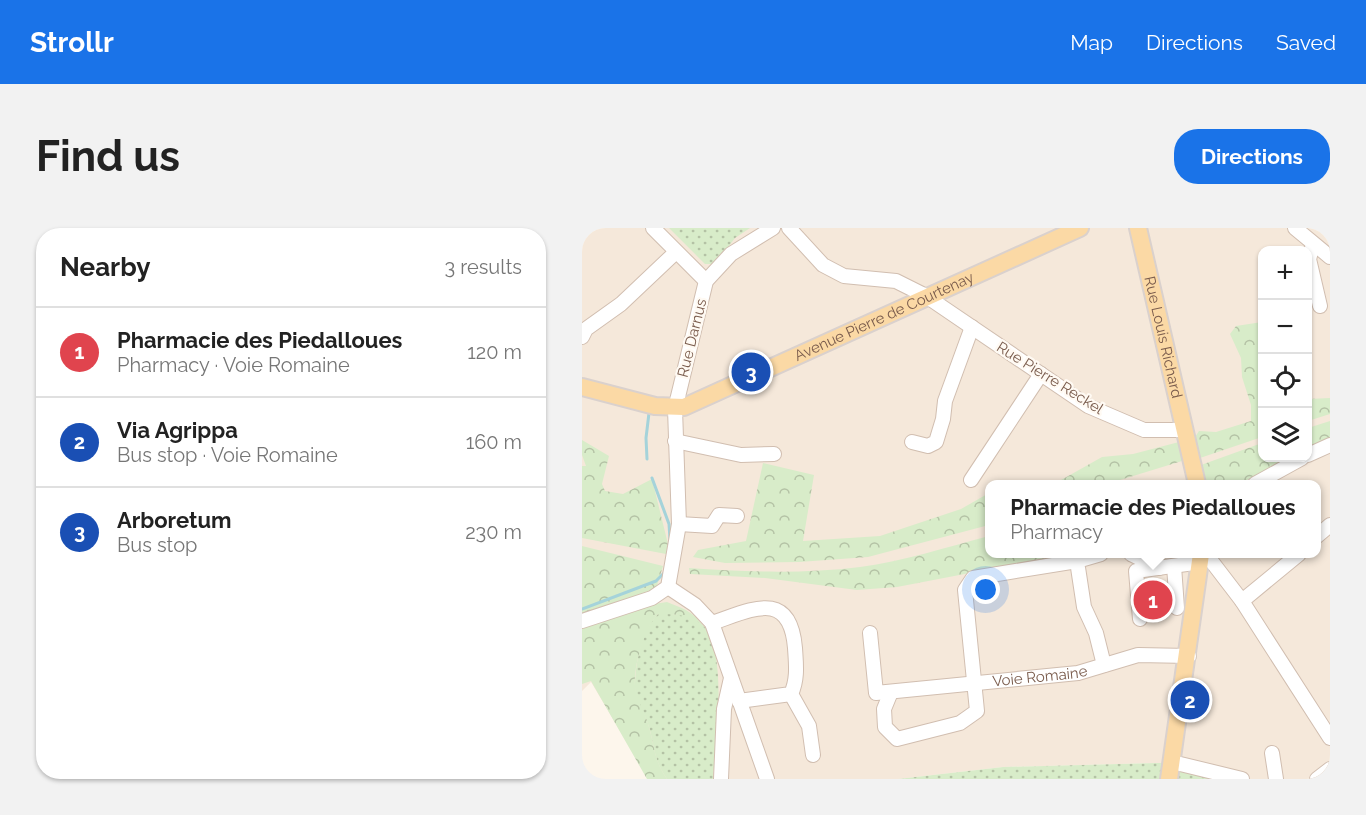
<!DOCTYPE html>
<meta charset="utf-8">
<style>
body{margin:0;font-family:Raleway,sans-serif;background:#f2f2f2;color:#222}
.controls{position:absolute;right:18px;top:18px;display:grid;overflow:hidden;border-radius:12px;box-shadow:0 2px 4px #0004}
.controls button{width:54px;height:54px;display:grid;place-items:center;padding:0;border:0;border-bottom:2px solid #e0e0e0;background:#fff;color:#222;font:30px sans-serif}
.you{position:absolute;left:404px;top:362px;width:21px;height:21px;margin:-15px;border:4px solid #fff;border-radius:50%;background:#1a73e8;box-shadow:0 0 0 9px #1a73e833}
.badge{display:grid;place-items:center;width:39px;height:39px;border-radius:50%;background:#1a73e8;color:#fff;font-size:20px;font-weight:700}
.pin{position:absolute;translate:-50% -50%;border:3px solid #fff;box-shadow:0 2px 6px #0006}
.popup{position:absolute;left:403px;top:252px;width:336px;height:78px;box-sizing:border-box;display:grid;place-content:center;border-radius:12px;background:#fff;filter:drop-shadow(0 2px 4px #0005);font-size:20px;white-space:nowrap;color:#767676}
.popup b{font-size:22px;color:#222}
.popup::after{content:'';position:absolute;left:50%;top:100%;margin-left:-12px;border:12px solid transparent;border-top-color:#fff}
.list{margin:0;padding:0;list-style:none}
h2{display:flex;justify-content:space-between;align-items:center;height:78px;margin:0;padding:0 24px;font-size:26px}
h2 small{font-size:20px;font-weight:400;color:#767676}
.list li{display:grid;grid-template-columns:39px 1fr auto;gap:18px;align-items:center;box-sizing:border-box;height:90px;padding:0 24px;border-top:2px solid #e0e0e0}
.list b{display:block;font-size:22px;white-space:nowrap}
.list p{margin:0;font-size:20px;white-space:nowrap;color:#767676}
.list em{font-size:20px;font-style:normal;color:#767676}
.icon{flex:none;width:33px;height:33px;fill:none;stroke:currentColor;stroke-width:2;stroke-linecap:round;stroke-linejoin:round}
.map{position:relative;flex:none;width:748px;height:551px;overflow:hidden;border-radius:24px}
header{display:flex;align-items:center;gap:36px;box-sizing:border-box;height:84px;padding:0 30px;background:#1a73e8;color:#fff}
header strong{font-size:28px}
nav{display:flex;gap:33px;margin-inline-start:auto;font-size:21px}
.intro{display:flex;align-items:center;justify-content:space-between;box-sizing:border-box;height:144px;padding:0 36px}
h1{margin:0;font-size:42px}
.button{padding:15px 27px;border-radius:24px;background:#1a73e8;color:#fff;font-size:21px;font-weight:700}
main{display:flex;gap:36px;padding:0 36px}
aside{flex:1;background:#fff;border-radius:24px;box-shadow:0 2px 4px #0004}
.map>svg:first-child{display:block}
.residential{fill:#f5e8da;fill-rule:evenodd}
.grass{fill:url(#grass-dots)}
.forest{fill:url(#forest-crowns)}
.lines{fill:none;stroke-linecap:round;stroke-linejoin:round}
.stream{stroke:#a5d3da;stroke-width:3}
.minor-casing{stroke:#d1beb0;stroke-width:16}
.major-casing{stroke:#dad1cd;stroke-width:20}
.minor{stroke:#fff;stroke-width:14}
.major{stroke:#fbd9a5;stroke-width:16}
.labels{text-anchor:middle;stroke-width:4.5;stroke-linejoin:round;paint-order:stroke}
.street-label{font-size:15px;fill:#7a5c4d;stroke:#fffaf3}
</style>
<header>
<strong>Strollr</strong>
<nav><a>Map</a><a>Directions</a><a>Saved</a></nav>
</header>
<div class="intro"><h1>Find us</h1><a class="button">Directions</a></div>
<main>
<aside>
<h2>Nearby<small>3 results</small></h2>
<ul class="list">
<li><span class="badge" style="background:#e0444e">1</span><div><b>Pharmacie des Piedalloues</b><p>Pharmacy · Voie Romaine</p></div><em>120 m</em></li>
<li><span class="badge" style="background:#1a4fb4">2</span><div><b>Via Agrippa</b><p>Bus stop · Voie Romaine</p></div><em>160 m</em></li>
<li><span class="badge" style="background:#1a4fb4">3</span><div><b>Arboretum</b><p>Bus stop</p></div><em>230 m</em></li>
</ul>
</aside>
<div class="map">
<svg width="748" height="551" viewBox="0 0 748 551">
<defs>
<pattern id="grass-dots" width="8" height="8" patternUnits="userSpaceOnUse" patternTransform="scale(1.5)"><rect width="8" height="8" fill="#d8ecc9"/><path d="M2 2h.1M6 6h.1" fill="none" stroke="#b4c2a5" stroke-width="1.8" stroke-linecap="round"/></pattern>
<pattern id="forest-crowns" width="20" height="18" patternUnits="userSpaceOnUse" patternTransform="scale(1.5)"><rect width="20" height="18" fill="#d8ecc9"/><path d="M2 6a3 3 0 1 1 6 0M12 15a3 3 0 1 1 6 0" fill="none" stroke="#b4c2a5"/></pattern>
</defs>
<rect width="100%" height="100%" fill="#fdf6ec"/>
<path class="residential" d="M0 0H748V551H635L601 535H574L421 539 316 551H67L9 454 0 463ZM680 22H726V230H680ZM408 256H734V326H408Z"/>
<g class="grass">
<polygon points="87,0 168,0 153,10 133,36 123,36"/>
<path d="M76 386C89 386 101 385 113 391 150 409 133 517 131 551H85C72 533 73 520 67 499 64 486 53 473 53 460 53 436 59 403 76 386Z"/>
<polygon points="574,535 601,535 635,551 316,551 421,539"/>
</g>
<g class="forest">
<polygon points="680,94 680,209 618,230 613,209 617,203 634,204 669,193 669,177 660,149 659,130 648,106 654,98"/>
<polygon points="748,170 748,186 726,193 726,171"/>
<polygon points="748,193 748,211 726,221 726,200"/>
<polygon points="0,212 27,228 20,256 23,263 41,266 70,251 86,316 84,326 0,310 0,238 4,238 0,227"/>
<polygon points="597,214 600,233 525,256 472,256 520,229 551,226"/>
<polygon points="680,215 680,230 707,230 659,255 624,256 619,237"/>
<polygon points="181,235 232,247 221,313 298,308 379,281 407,265 407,297 286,329 217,334 143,335 111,329 116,322 164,313"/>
<path d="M407 308 408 326H477L466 330 315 359 275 362 183 350 108 346 107 340C163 344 222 346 278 339 322 333 365 319 407 308Z"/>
<polygon points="0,318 81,338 74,361 0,388"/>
<path d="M85 374C100 380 111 383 120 397 107 386 92 386 76 386 62 400 49 445 54 464 57 476 64 487 67 499 73 520 72 532 85 551H65L9 453 0 456V401L59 378Z"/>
</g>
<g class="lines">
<g class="stream">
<polyline points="65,231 64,210 67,185"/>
<polyline points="70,250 87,296 88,312"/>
<polyline points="0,381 74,353 82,345"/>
</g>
<g class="minor-casing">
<g id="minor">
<polyline points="71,0 124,53"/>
<polyline points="207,0 241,37 262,48 314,53 344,68 506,178 562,202 602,202"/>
<polyline points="713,0 748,29"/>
<polyline points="731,17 727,31 738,78"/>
<polyline points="0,109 4,101 39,76 94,24"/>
<polyline points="93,213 159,227 192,226"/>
<polyline points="330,214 346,218 354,214 361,191 363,173 390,99"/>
<polyline points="726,227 748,217"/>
<polyline points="389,252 459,146"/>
<polyline points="673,256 720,230"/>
<polyline points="97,296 130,298 137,287 155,288"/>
<polyline points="734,309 748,297"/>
<polyline points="519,326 495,333 502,379 514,405 522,437"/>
<polyline points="549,326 577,340"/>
<polyline points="624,326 660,373 748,510"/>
<polyline points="592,338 595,380"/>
<polyline points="86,359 113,377 130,395 185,551"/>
<polyline points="660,373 717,326"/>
<polyline points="558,391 554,343 619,334"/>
<polyline points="0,393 70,370 86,359 97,296 93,181 124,53 149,26 191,0"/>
<path d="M130 395C169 382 208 360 213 420 214 436 216 451 209 466L157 473"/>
<path id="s1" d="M288 405 294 465 496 445 556 427 607 428"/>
<polyline points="309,464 302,481 303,499 315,511 378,495 395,483 383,362 391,350 495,333"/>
<polyline points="209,466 227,498 231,527"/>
<polyline points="690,525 694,551"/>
<polyline points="590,534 660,551"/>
<polyline points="139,551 142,481 149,450"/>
<polyline points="735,551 748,541"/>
</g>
</g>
<g class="major-casing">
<g id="major">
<path id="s2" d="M556 0 615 256"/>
<path id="s3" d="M0 159 73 178 102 179 498 0"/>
<polyline points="587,551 619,326"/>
</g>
</g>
<use href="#minor" class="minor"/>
<use href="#major" class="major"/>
</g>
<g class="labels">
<g class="street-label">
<text dy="5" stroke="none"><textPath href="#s3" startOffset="324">Avenue Pierre de Courtenay</textPath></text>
<text transform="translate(110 110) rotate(-76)" y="5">Rue Darnus</text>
<text dy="5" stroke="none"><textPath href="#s2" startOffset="112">Rue Louis Richard</textPath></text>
<text transform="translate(468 150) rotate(32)" y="5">Rue Pierre Reckel</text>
<text dy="5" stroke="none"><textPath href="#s1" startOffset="225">Voie Romaine</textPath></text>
</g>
</g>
</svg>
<div class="controls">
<button>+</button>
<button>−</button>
<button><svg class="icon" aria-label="locate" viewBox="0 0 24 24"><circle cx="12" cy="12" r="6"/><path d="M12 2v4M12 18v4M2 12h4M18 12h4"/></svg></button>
<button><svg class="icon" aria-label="layers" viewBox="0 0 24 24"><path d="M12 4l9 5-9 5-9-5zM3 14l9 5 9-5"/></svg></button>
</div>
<div class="you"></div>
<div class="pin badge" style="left:571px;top:372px;background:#e0444e">1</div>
<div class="popup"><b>Pharmacie des Piedalloues</b>Pharmacy</div>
<div class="pin badge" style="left:608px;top:472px;background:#1a4fb4">2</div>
<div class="pin badge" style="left:169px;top:144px;background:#1a4fb4">3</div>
</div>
</main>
